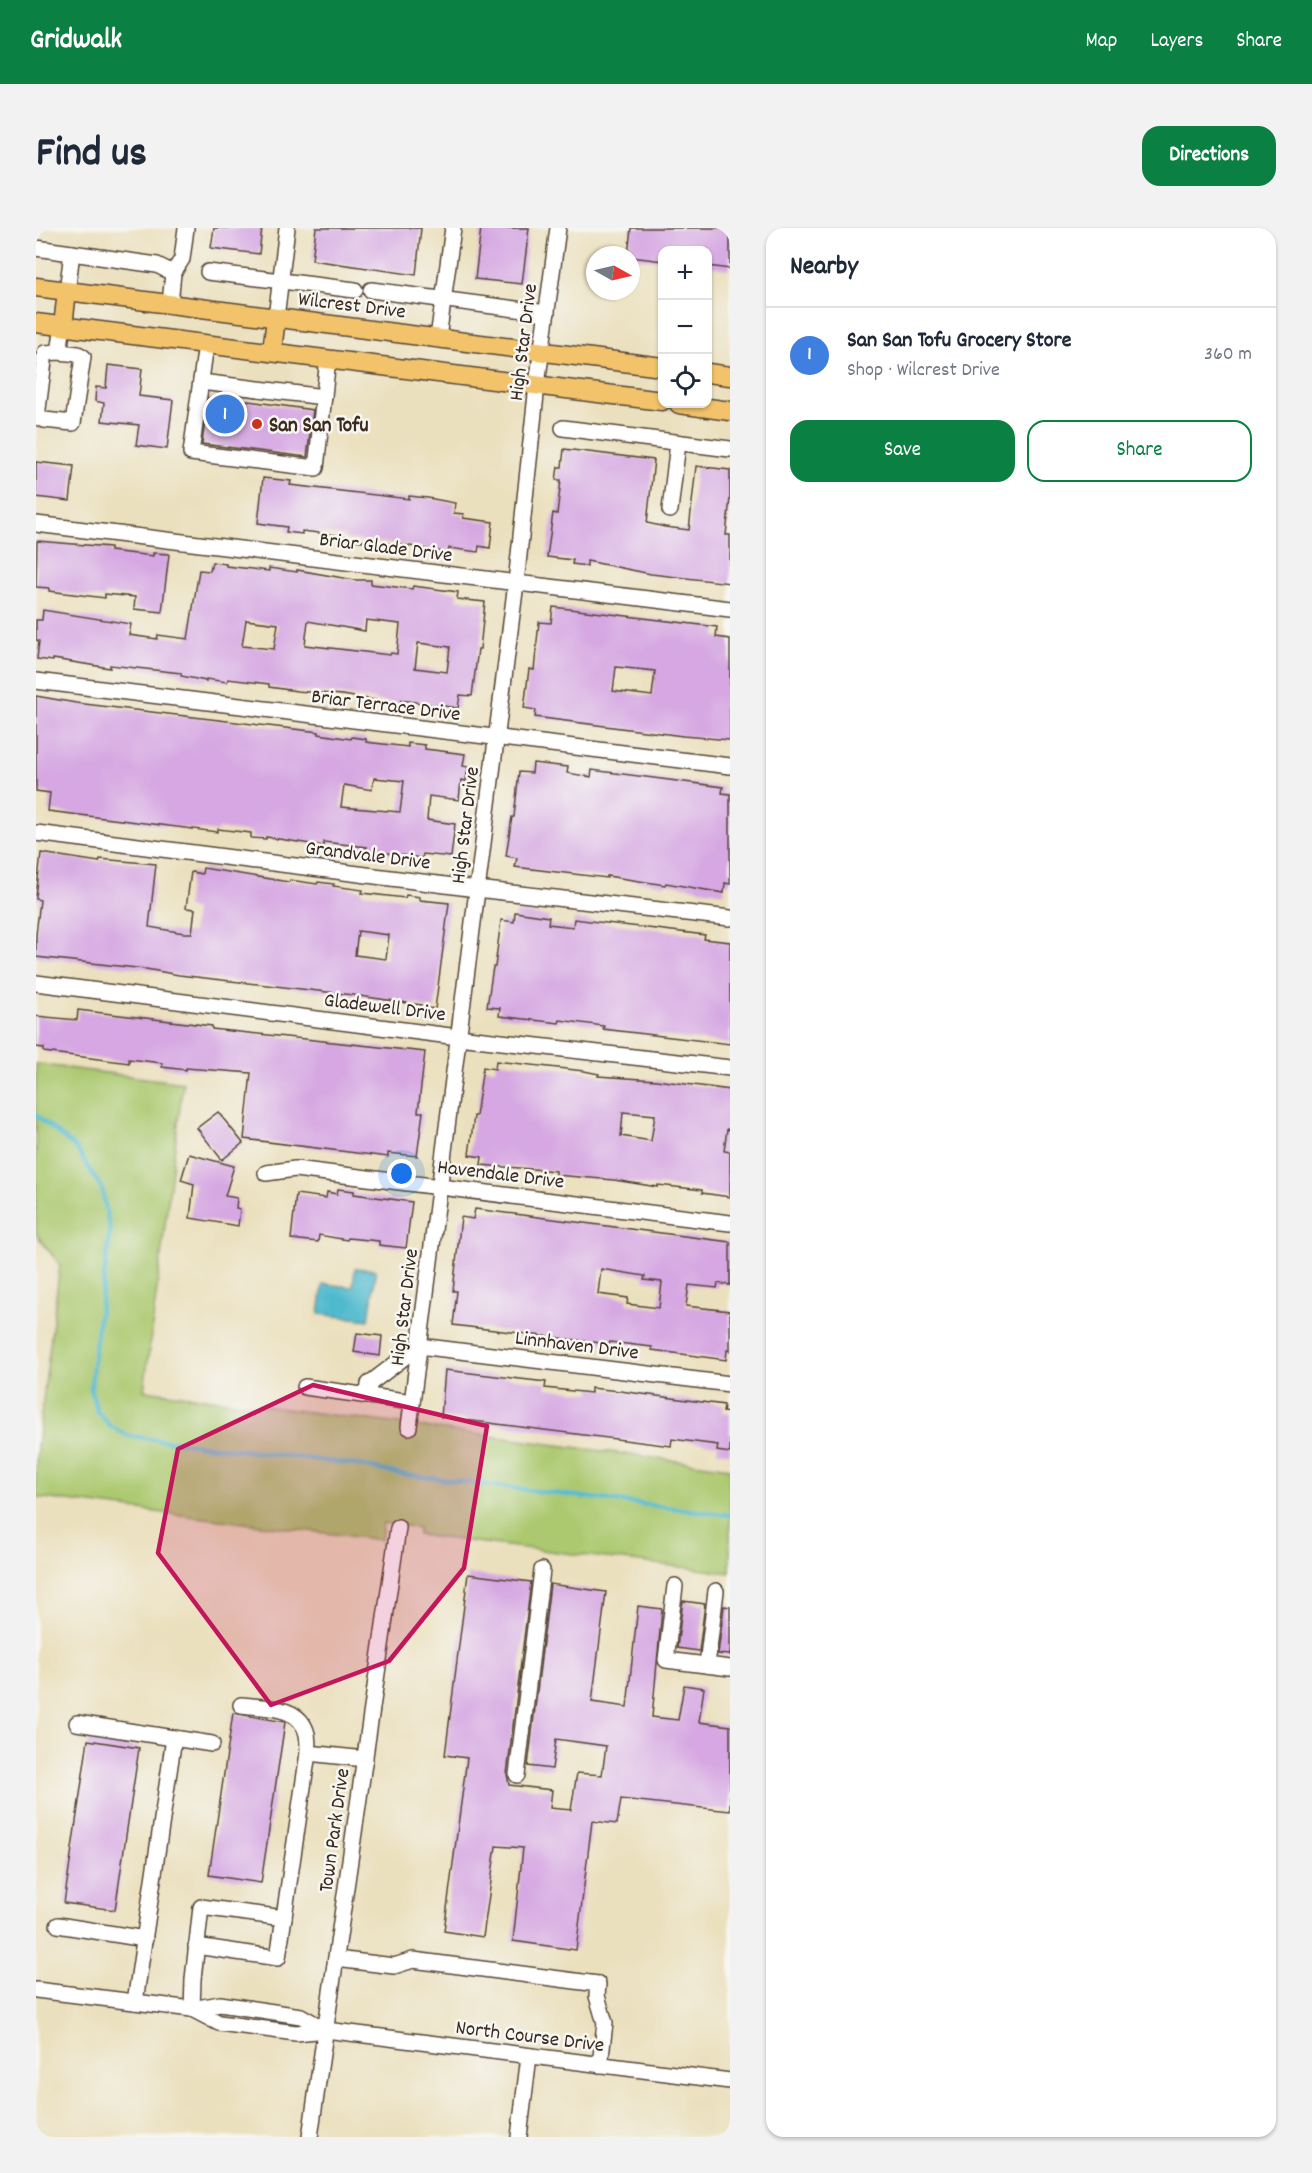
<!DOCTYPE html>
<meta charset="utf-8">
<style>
body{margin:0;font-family:Dekko,sans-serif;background:#f2f2f3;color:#1f2937}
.controls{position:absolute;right:18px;top:18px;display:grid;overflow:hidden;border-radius:12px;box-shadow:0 2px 4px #0004}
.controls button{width:54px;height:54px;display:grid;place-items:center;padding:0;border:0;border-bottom:2px solid #e0e1e3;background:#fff;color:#1f2937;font:30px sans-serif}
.compass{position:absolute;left:550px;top:18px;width:54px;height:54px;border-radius:50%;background:#fff;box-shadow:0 2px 4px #0004;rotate:98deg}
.you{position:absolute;left:366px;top:946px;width:21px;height:21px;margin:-15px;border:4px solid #fff;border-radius:50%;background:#1a73e8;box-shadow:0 0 0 9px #1a73e833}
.badge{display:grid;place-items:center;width:39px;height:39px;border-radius:50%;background:#0b8043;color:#fff;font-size:20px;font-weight:700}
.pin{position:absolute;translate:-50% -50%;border:3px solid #fff;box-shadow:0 2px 6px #0006}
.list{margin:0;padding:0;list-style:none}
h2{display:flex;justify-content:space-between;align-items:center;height:78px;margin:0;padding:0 24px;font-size:26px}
h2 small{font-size:20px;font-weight:400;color:#747a83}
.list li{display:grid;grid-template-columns:39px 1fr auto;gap:18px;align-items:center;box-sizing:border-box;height:96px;padding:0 24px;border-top:2px solid #e0e1e3}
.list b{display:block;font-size:22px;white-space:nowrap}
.list p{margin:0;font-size:20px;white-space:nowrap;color:#747a83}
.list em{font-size:20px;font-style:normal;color:#747a83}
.actions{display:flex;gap:12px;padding:18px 24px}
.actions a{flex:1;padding:14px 0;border:2px solid #0b8043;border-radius:18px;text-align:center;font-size:21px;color:#0b8043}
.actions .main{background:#0b8043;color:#fff}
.icon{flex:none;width:33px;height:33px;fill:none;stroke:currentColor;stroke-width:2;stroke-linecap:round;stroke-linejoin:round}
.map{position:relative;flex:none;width:694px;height:1909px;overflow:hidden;border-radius:18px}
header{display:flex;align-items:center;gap:36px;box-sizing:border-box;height:84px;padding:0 30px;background:#0b8043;color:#fff}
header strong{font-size:28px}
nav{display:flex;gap:33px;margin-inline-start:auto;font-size:21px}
.intro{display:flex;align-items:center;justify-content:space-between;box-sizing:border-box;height:144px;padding:0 36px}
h1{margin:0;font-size:42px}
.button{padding:15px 27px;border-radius:18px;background:#0b8043;color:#fff;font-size:21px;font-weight:700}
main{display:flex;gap:36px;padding:0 36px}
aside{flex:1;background:#fff;border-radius:18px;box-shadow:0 2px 4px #0004}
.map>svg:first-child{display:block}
.green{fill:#acc96f;stroke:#747a46;stroke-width:1.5}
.water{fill:#50bacd;stroke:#467276;stroke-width:1.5}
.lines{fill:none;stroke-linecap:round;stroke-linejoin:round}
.stream{stroke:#50bacd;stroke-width:4.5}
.building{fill:#d6a7e2;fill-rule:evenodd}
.minor-casing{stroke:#554536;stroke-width:18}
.major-casing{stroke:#554536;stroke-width:21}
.minor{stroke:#fff;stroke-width:15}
.major{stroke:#f2c36a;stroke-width:18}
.marked{fill:#c2185b;fill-opacity:0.2;stroke:#c2185b;stroke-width:4.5;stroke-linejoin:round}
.poi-dot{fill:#c8321e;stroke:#f6f6f2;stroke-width:2}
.labels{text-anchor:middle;stroke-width:5;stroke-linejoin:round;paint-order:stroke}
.street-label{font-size:21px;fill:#3b2a1e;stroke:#f6f6f2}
.poi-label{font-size:21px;font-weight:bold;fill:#3b2a1e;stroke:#f6f6f2;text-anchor:start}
</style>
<header>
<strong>Gridwalk</strong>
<nav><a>Map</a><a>Layers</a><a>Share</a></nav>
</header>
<div class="intro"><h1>Find us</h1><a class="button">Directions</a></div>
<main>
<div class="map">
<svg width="694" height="1909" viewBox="0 0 694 1909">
<rect width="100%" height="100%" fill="#f6f6f2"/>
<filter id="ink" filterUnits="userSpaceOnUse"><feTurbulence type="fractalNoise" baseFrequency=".0167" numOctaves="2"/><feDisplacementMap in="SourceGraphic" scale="12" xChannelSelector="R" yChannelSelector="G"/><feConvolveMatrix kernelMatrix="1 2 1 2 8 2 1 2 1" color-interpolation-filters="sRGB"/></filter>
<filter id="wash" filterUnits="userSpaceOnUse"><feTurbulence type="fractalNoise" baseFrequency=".008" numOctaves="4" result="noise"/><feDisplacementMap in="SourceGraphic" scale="24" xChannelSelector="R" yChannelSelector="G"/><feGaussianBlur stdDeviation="1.35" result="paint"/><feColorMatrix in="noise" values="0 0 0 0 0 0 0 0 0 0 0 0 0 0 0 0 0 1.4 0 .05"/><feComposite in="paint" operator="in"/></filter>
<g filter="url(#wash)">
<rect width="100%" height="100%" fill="#ebe0be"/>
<polygon class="green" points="0,836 147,855 108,1162 694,1240 694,1345 382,1307 382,1300 347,1295 345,1312 0,1269 0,1228 24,1037 0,1006"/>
<polygon class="water" points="319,1040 340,1042 333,1092 283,1086 287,1056 317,1059"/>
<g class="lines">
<polyline class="stream" points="0,887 40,920 66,961 74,1002 57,1135 55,1161 61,1183 74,1198 93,1208 322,1237 363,1246 694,1287"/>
</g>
<g id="blocks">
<g class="building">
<polygon points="178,0 226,0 223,26 175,20"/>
<polygon points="280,0 385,0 380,47 276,32"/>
<polygon points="445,0 493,0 486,56 439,51"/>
<polygon points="595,0 694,0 694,41 672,38 672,22 627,22 627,33 595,29 592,27"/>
<polygon points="72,137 106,141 103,168 137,172 131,221 100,217 103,197 66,193 68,175 59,173 60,159 70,160"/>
<polygon points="172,170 190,172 191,170 277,182 271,229 166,216"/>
<polygon points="528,221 618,232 611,295 629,299 653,302 660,238 694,242 694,270 690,307 694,307 694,355 615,346 551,333 551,338 536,336 537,332 511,329 517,285 521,286 525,252 520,252 522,239 526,239"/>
<polygon points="0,234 38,238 34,273 0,269"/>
<polygon points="227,250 255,253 254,257 373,271 373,268 392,270 419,275 418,285 428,286 427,290 457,294 454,320 443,318 442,324 413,320 412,325 368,317 308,311 309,308 266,303 266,306 250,304 251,299 222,295"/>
<polygon points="1,313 74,319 74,323 117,328 117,325 133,326 126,384 98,381 99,369 69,366 69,370 13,363 13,360 0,359"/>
<path d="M176 334 190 336V338L233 343V340L261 344V342L319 352H335V356L376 361 377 358 422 364 421 371 449 374 444 421H442L436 468 424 467 422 480 365 472 364 476 306 467 261 463 233 459V456L192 451 191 454 170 451V453L145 448V445L74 437V440L17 431V433L1 431 3 413 0 412V392H6L7 382 95 396 93 407 121 411 122 407 152 411 163 342 174 343ZM210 392 242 396 238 421 206 418ZM330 392 364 396 361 426 355 425 354 427 269 417 272 393 329 403ZM382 415 414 419 411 444 379 440Z"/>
<path d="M517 379 681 399 680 409 694 411V512L647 508 499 489 500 482 488 480 493 441 498 442 503 394 515 395ZM580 439 619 443 616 468 577 463Z"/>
<path d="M0 468 40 475 283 504V506L315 511 316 509 330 511V514L372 519V515L389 517V521L429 526 427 538 432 539 430 553 425 552 423 572 393 568 391 592 419 596 415 629 387 626 386 630 371 628 330 622 331 619 288 614 287 618 230 609V611L215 610V605L182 601 181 604 12 583 14 565 0 563ZM338 550 368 553 364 584 305 579 308 557 336 562Z"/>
<polygon points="497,535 532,539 531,545 555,549 556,542 687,559 686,565 694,566 694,656 689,655 688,665 630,655 629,657 571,648 571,650 479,639 481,630 470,628 476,589 478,589 483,544 496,545"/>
<path d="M5 625 63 634 64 631 120 636 113 699 148 705H156L159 681 150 680 155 644 166 646 167 640 253 654 254 652 281 656 282 654 298 656 297 658 327 662 326 665 369 670 370 667 384 669V672L413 675 399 781 385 779V777L317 767 143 747 110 741 0 729V707L4 672 0 671V669ZM322 703 353 707 350 731 319 727Z"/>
<polygon points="479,684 513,689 512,696 537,699 538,691 669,707 668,711 694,714 694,816 567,801 568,798 524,792 523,795 463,788 464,780 451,779 457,739 459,739 465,692 478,694"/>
<polygon points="42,782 176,798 176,801 389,824 382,884 387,884 381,928 352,925 352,929 208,911 215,845 150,840 150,842 126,839 126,835 93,831 93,835 8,824 8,820 0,819 0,788 41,792"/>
<path d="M460 833 548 843 563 846 562 848 620 852 694 862V902L691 901 688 923 694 924V969L666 965V962L622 957V959L578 952 520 947V943L445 937 446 929 433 927 438 888H440L447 839 459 841ZM587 884 619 887 615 913 585 908Z"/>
<polygon points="182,884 207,915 186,932 161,900"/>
<polygon points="153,926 198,938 189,968 201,970 200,980 204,981 202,998 154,990 158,956 145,952"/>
<polygon points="302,961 318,963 318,966 376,974 370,1020 343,1017 343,1013 312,1010 311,1012 283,1007 282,1014 255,1011 260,966 290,970 291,964 301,966"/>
<path d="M439 981 694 1014V1057L682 1055 681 1060 653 1057 650 1078 694 1083V1123L691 1122 690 1132 616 1122V1119L574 1114 573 1116 417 1097 421 1063H417L425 989 437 991ZM565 1041 609 1048 608 1052 626 1054 623 1080 591 1076 592 1070 562 1066Z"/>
<polygon points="321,1105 346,1108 344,1128 318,1124"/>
<polygon points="409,1142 510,1154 509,1160 555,1165 555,1160 584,1163 688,1177 687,1184 694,1185 694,1225 681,1223 682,1217 636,1211 635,1218 405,1189"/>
<polygon points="432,1346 495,1354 471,1546 473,1557 516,1562 514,1580 535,1582 541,1545 566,1547 570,1518 520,1511 516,1541 492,1538 514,1356 570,1364 556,1474 591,1479 602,1378 626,1381 616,1489 642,1492 648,1457 668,1460 663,1494 694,1498 694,1583 585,1571 581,1596 556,1593 540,1722 477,1713 487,1620 460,1618 447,1709 408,1703 431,1530 409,1527"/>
<polygon points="647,1373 669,1376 663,1423 641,1420"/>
<polygon points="688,1378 694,1379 694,1427 682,1426"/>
<polygon points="197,1485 249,1494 225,1655 173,1647"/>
<polygon points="52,1512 103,1520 79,1682 28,1675"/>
</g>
</g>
</g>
<g filter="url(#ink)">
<use href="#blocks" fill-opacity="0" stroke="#554536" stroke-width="1.5"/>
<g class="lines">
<g class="minor-casing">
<g id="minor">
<polyline points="0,20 121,37 137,45"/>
<polyline points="172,44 319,62"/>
<polyline points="335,62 511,85"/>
<polyline points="31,63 36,25"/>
<polyline points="134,76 137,45 146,31 150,0"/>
<polyline points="240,90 251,0"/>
<polyline points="402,110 417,0"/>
<polyline points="170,116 155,225 280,240 292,131"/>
<polyline points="23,124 9,125 1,189 8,192 37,195 47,129 42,126 23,124 27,98"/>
<polyline points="165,154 288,169"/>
<polyline points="527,200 694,221"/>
<polyline points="634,282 642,215"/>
<polyline points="0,296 694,381"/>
<polyline points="0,453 694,538"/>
<polyline points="0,605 441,661 694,690"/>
<polyline points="0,755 422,809 694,840"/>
<polyline points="230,945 259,941 694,995"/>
<polyline points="383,1118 694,1156"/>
<polyline points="269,1159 376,1174"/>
<polyline points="332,1168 333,1156 383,1118"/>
<polyline points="373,1199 480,355 501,157 522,0"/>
<polyline points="639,1358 630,1432 694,1440"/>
<polyline points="671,1437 680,1363"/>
<polyline points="41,1495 176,1516"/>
<polyline points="272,1525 329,1531"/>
<polyline points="481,1547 506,1342"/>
<polyline points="22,1697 109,1711"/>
<path d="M160 1718 242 1730 272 1525C272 1519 272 1512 271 1506 264 1477 229 1480 205 1477"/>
<polyline points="300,1731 358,1738 377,1732 562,1756 561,1768 569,1795 564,1837"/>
<polyline points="0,1762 156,1781 184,1776 265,1788 290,1802"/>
<polyline points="99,1774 138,1510"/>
<polyline points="156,1781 183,1795 260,1805 290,1802 694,1853"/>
<polyline points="156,1781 157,1751 165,1679 248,1690"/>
<polyline points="274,1909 362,1300"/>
<polyline points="483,1909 493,1828"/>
</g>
</g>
<g class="major-casing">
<g id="major">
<polyline points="0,59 626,139"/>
<polyline points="0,95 626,173"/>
<polyline points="27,98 31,63"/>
<polyline points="236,123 240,90"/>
<polyline points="672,145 694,148"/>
<polyline points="643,176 694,183"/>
</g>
</g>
<use href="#minor" class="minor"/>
<use href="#major" class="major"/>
</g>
</g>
<path class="marked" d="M277 1157 451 1198 428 1340 353 1433 235 1477 122 1325 142 1221Z"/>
<circle class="poi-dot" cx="221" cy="196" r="6"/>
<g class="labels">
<g class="street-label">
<text transform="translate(316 76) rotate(7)" y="7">Wilcrest Drive</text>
<text transform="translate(486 114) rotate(-83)" y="7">High Star Drive</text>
<text transform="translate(350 318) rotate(7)" y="7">Briar Glade Drive</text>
<text transform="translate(350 476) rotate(7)" y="7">Briar Terrace Drive</text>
<text transform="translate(428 597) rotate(-83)" y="7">High Star Drive</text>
<text transform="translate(332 626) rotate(7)" y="7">Grandvale Drive</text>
<text transform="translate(349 778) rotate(7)" y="7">Gladewell Drive</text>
<text transform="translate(465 945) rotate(7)" y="7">Havendale Drive</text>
<text transform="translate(367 1079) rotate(-83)" y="7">High Star Drive</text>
<text transform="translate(541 1116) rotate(7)" y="7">Linnhaven Drive</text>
<text transform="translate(297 1602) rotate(-82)" y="7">Town Park Drive</text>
<text transform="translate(494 1807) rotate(7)" y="7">North Course Drive</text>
</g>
<g class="poi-label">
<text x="233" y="203">San San Tofu</text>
</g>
</g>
</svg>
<div class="controls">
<button>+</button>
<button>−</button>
<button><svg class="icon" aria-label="locate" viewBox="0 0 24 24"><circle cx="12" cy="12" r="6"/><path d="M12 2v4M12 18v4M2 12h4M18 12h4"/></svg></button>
</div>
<svg class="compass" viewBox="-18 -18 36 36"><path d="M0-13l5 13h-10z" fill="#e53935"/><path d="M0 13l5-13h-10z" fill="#747a83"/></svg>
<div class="you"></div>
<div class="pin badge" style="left:189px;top:186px;background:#3f7fe0">1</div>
</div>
<aside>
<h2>Nearby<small></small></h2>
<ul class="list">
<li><span class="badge" style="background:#3f7fe0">1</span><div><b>San San Tofu Grocery Store</b><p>Shop · Wilcrest Drive</p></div><em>360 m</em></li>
</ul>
<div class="actions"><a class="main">Save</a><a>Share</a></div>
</aside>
</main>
